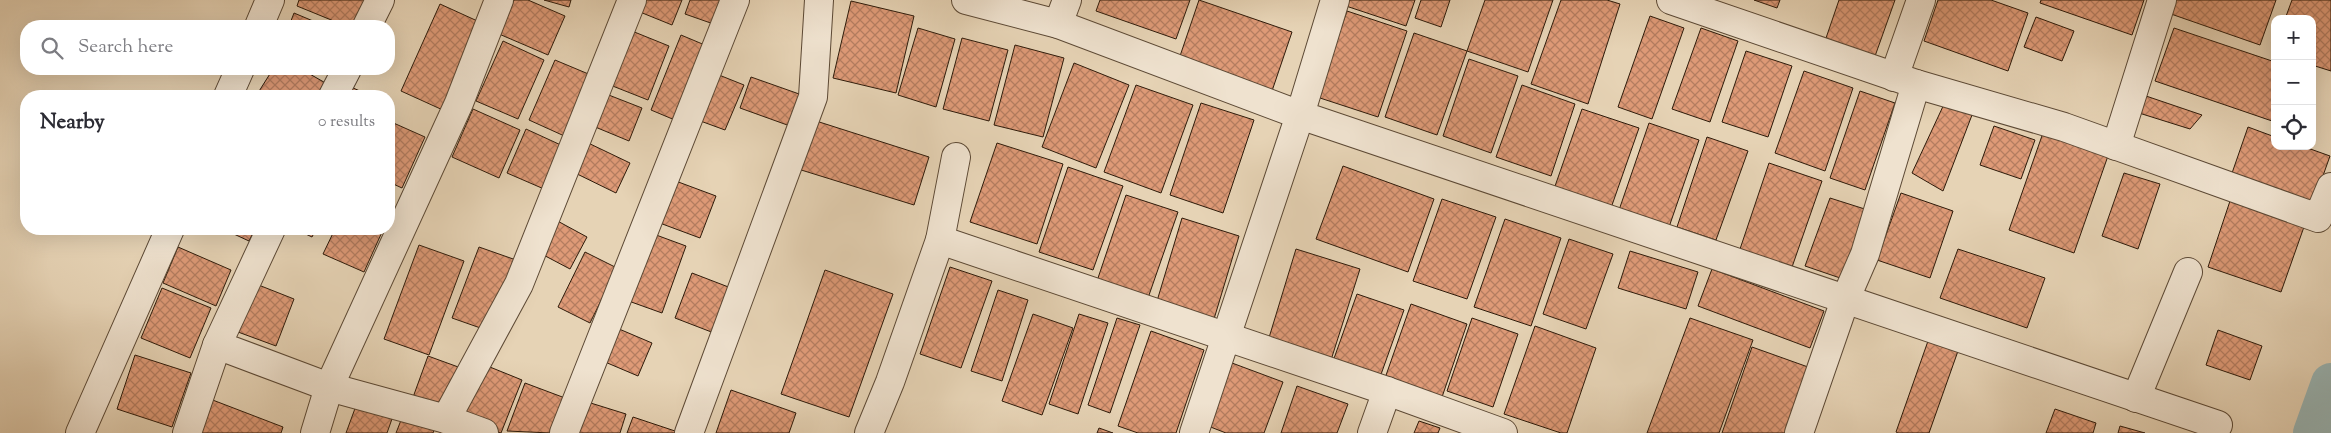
<!DOCTYPE html>
<meta charset="utf-8">
<style>
body{margin:0;font-family:"Sorts Mill Goudy",serif;background:#f2f2f3;color:#2b2b33}
.controls{position:absolute;right:15px;top:15px;display:grid;overflow:hidden;border-radius:10px;box-shadow:0 5px 20px #0002}
.controls button{width:45px;height:45px;display:grid;place-items:center;padding:0;border:0;border-bottom:1px solid #e1e1e2;background:#fff;color:#2b2b33;font:25px sans-serif}
.list{margin:0;padding:0;list-style:none}
h2{display:flex;justify-content:space-between;align-items:center;height:65px;margin:0;padding:0 20px;font-size:21px}
h2 small{font-size:16px;font-weight:400;color:#7c7c81}
.icon{flex:none;width:28px;height:28px;fill:none;stroke:currentColor;stroke-width:2;stroke-linecap:round;stroke-linejoin:round}
.map{position:relative;flex:none;width:2331px;height:433px;overflow:hidden}
.search{position:absolute;background:#fff;box-shadow:0 5px 20px #0002;left:20px;top:20px;width:375px;height:55px;display:flex;align-items:center;gap:12px;box-sizing:border-box;padding:0 18px;border-radius:20px;color:#7c7c81;font-size:19px}
.panel{position:absolute;background:#fff;box-shadow:0 5px 20px #0002;left:20px;top:90px;width:375px;height:145px;border-radius:20px}
.map>svg:first-child{display:block}
.lines{fill:none;stroke-linecap:round;stroke-linejoin:round}
.canal{stroke:#99b6b6;stroke-width:40}
.building{fill:url(#building-cross-hatch);stroke:#2e1b0a}
.minor-casing{stroke:#5c4935;stroke-width:30}
.minor{stroke:#efe2cf;stroke-width:28}
</style>
<div class="map">
<svg width="2331" height="433" viewBox="0 0 2331 433">
<defs>
<pattern id="building-cross-hatch" width="8" height="8" patternUnits="userSpaceOnUse" patternTransform="scale(1.25)"><rect width="8" height="8" fill="#de9a77"/><path d="M0 0l8 8M0 8l8-8" fill="none" stroke="#b47d60"/></pattern>
</defs>
<rect width="100%" height="100%" fill="#e6d3b5"/>
<filter id="stains"><feTurbulence type="fractalNoise" baseFrequency=".004" numOctaves="4"/><feColorMatrix values="0 0 0 0 .2 0 0 0 0 .09 0 0 0 0 .02 0 0 0 .5 -.17"/></filter>
<radialGradient id="worn" r=".72"><stop offset=".6" stop-color="#630" stop-opacity="0"/><stop offset="1" stop-color="#630" stop-opacity=".3"/></radialGradient>
<g class="lines">
<polyline class="canal" points="2313,433 2331,383"/>
</g>
<g class="building">
<polygon points="299,0 367,0 357,26 346,26 297,6"/>
<polygon points="514,0 528,0 565,16 548,55 499,34"/>
<polygon points="544,0 571,0 569,7"/>
<polygon points="639,0 682,0 672,25 635,10"/>
<polygon points="690,0 731,0 722,27 685,14"/>
<polygon points="1100,0 1190,0 1176,39 1096,11"/>
<polygon points="1199,0 1292,32 1272,91 1179,59"/>
<polygon points="1348,0 1415,0 1406,26 1346,6"/>
<polygon points="1421,0 1450,0 1441,27 1415,18"/>
<polygon points="1485,0 1553,0 1528,72 1467,51"/>
<polygon points="1561,0 1607,0 1620,4 1588,104 1531,84"/>
<polygon points="1754,0 1780,0 1777,8"/>
<polygon points="1839,0 1895,0 1874,59 1825,41"/>
<polygon points="1938,0 1991,0 2028,13 2008,71 1924,41"/>
<polygon points="2041,0 2144,0 2132,35 2040,3"/>
<polygon points="2176,0 2276,0 2260,45 2171,14"/>
<polygon points="2292,0 2331,0 2331,71 2312,65 2312,19 2285,19"/>
<polygon points="851,1 914,16 896,93 833,78"/>
<polygon points="440,4 484,24 445,111 401,91"/>
<polygon points="1347,11 1407,31 1378,117 1317,97"/>
<polygon points="294,13 325,26 289,26"/>
<polygon points="1650,16 1684,28 1652,119 1618,107"/>
<polygon points="2036,17 2074,31 2062,61 2024,47"/>
<polygon points="918,28 955,39 936,107 898,95"/>
<polygon points="1701,28 1738,41 1710,122 1672,109"/>
<polygon points="2174,28 2275,62 2275,122 2155,81"/>
<polygon points="627,29 669,46 648,100 605,83"/>
<polygon points="1414,33 1467,51 1437,135 1385,117"/>
<polygon points="681,35 712,48 682,123 651,110"/>
<polygon points="962,38 1008,50 989,121 943,109"/>
<polygon points="503,41 544,60 518,119 476,101"/>
<polygon points="1015,45 1064,58 1043,137 994,125"/>
<polygon points="1746,51 1792,66 1768,137 1722,122"/>
<polygon points="1469,59 1518,76 1491,153 1443,136"/>
<polygon points="555,60 598,78 571,139 529,120"/>
<polygon points="1074,63 1129,85 1096,168 1042,147"/>
<polygon points="273,69 301,69 329,85 322,96 256,96"/>
<polygon points="1804,71 1853,88 1825,171 1775,153"/>
<polygon points="714,73 744,85 725,130 695,119"/>
<polygon points="751,77 802,95 790,126 740,108"/>
<polygon points="342,83 371,96 336,96"/>
<polygon points="1136,85 1193,105 1161,193 1104,172"/>
<polygon points="1522,85 1575,104 1551,176 1496,157"/>
<polygon points="1860,91 1895,103 1865,190 1830,178"/>
<polygon points="601,92 642,108 629,141 588,124"/>
<polygon points="2146,96 2202,115 2190,129 2139,113"/>
<polygon points="1945,102 1972,115 1943,191 1912,173"/>
<polygon points="1201,103 1254,120 1223,213 1170,195"/>
<polygon points="473,109 520,130 499,178 452,157"/>
<polygon points="1582,109 1639,128 1611,208 1554,189"/>
<polygon points="813,120 929,157 914,205 798,169"/>
<polygon points="389,121 425,137 402,188 389,182"/>
<polygon points="1649,123 1699,140 1668,230 1618,213"/>
<polygon points="1994,126 2035,140 2021,179 1980,165"/>
<polygon points="2248,127 2275,137 2275,146 2302,146 2330,156 2313,204 2231,176"/>
<polygon points="526,129 563,146 544,189 507,173"/>
<polygon points="2044,130 2109,153 2074,253 2009,230"/>
<polygon points="1707,137 1748,151 1716,240 1677,227"/>
<polygon points="584,141 630,163 616,193 569,170"/>
<polygon points="997,143 1063,164 1037,244 970,222"/>
<polygon points="1769,163 1822,181 1791,270 1739,252"/>
<polygon points="1343,166 1434,199 1408,272 1316,239"/>
<polygon points="1068,167 1123,186 1093,270 1039,252"/>
<polygon points="2124,173 2160,184 2138,249 2102,236"/>
<polygon points="673,180 716,196 700,238 657,222"/>
<polygon points="1901,193 1953,211 1930,278 1877,260"/>
<polygon points="1126,195 1178,212 1148,298 1097,281"/>
<polygon points="1830,198 1871,211 1846,280 1805,266"/>
<polygon points="2231,198 2305,224 2281,292 2208,267"/>
<polygon points="1442,199 1496,217 1467,299 1413,281"/>
<polygon points="552,218 587,237 570,269 534,250"/>
<polygon points="1182,218 1239,236 1214,319 1157,301"/>
<polygon points="1505,219 1561,238 1531,326 1474,307"/>
<polygon points="223,229 255,229 249,241"/>
<polygon points="295,229 316,229 312,237"/>
<polygon points="335,229 374,229 382,232 364,272 323,254"/>
<polygon points="648,232 686,246 662,313 623,299"/>
<polygon points="1569,239 1613,254 1586,329 1543,314"/>
<polygon points="419,245 464,261 429,355 384,339"/>
<polygon points="178,247 231,270 216,306 163,283"/>
<polygon points="479,247 516,260 489,331 452,318"/>
<polygon points="1296,249 1360,269 1331,360 1268,341"/>
<polygon points="1958,249 2045,278 2027,328 1940,298"/>
<polygon points="1630,251 1698,272 1686,309 1618,288"/>
<polygon points="585,252 617,268 590,323 558,307"/>
<polygon points="950,267 992,281 961,368 920,354"/>
<polygon points="1712,269 1824,311 1810,348 1698,306"/>
<polygon points="825,270 893,294 849,417 781,394"/>
<polygon points="692,273 731,288 714,333 675,318"/>
<polygon points="256,284 294,299 276,346 238,332"/>
<polygon points="162,288 211,308 190,358 141,338"/>
<polygon points="998,290 1028,300 1002,381 971,371"/>
<polygon points="1357,294 1404,310 1379,380 1332,364"/>
<polygon points="1411,304 1467,324 1441,400 1384,381"/>
<polygon points="1033,314 1073,328 1042,415 1002,401"/>
<polygon points="1079,314 1108,323 1078,414 1049,404"/>
<polygon points="1117,318 1140,325 1110,413 1088,405"/>
<polygon points="1472,318 1518,334 1493,407 1447,391"/>
<polygon points="1690,318 1753,340 1719,433 1647,433"/>
<polygon points="612,326 652,343 638,376 598,359"/>
<polygon points="1535,326 1596,348 1567,433 1561,433 1504,414"/>
<polygon points="2218,330 2262,346 2250,380 2206,365"/>
<polygon points="1151,331 1204,350 1176,433 1138,433 1118,426"/>
<polygon points="1928,341 1958,351 1929,433 1898,433 1896,432"/>
<polygon points="1752,347 1808,367 1786,433 1722,433"/>
<polygon points="135,355 191,373 172,427 117,409"/>
<polygon points="428,356 461,368 444,412 412,400"/>
<polygon points="480,363 522,380 501,433 458,417"/>
<polygon points="1232,363 1283,382 1264,433 1226,433 1208,426"/>
<polygon points="525,383 565,398 551,433 507,431"/>
<polygon points="1297,386 1348,404 1337,433 1281,433"/>
<polygon points="731,390 796,413 789,433 716,433"/>
<polygon points="210,399 283,427 281,433 196,433"/>
<polygon points="581,400 626,414 620,433 570,433"/>
<polygon points="357,403 393,416 387,433 346,433"/>
<polygon points="2055,409 2096,423 2093,433 2046,433"/>
<polygon points="405,410 437,422 433,433 396,433"/>
<polygon points="633,417 681,433 627,433"/>
<polygon points="1419,421 1440,428 1438,433 1414,433"/>
<polygon points="2120,426 2145,433 2118,433"/>
<polygon points="1099,428 1113,433 1097,433"/>
</g>
<g class="lines">
<g class="minor-casing">
<g id="minor">
<polyline points="966,0 1058,24 1300,115 1194,433"/>
<polyline points="1335,0 1300,115 2218,425"/>
<polyline points="1671,0 1916,84 2064,127 2318,218 2331,187"/>
<polyline points="1058,24 1067,0"/>
<polyline points="259,26 270,0"/>
<polyline points="367,26 380,0"/>
<polyline points="1894,77 1921,0"/>
<polyline points="228,96 240,69"/>
<polyline points="333,96 347,69"/>
<polyline points="2116,146 2162,0"/>
<polyline points="956,157 940,240 1387,391 1503,433"/>
<polyline points="271,229 217,345 329,387 446,419 484,433"/>
<polyline points="2136,398 2188,272"/>
<polyline points="446,419 519,284 632,0"/>
<polyline points="80,433 170,229"/>
<polyline points="187,433 217,345"/>
<polyline points="315,433 329,387 459,103 499,0"/>
<polyline points="564,433 735,0"/>
<polyline points="689,433 813,97 819,0"/>
<polyline points="869,433 890,382 940,240"/>
<polyline points="1372,433 1387,391"/>
<polyline points="1799,433 1845,300 1865,254 1916,84"/>
</g>
</g>
<use href="#minor" class="minor"/>
</g>
<rect width="100%" height="100%" filter="url(#stains)"/>
<rect width="100%" height="100%" fill="url(#worn)"/>
</svg>
<div class="controls">
<button>+</button>
<button>−</button>
<button><svg class="icon" aria-label="locate" viewBox="0 0 24 24"><circle cx="12" cy="12" r="6"/><path d="M12 2v4M12 18v4M2 12h4M18 12h4"/></svg></button>
</div>
<div class="search"><svg class="icon" aria-label="search" viewBox="0 0 24 24"><circle cx="10" cy="10" r="6"/><path d="M15 15l6 6"/></svg>Search here</div>
<section class="panel">
<h2>Nearby<small>0 results</small></h2>
<ul class="list">
</ul>
</section>
</div>
